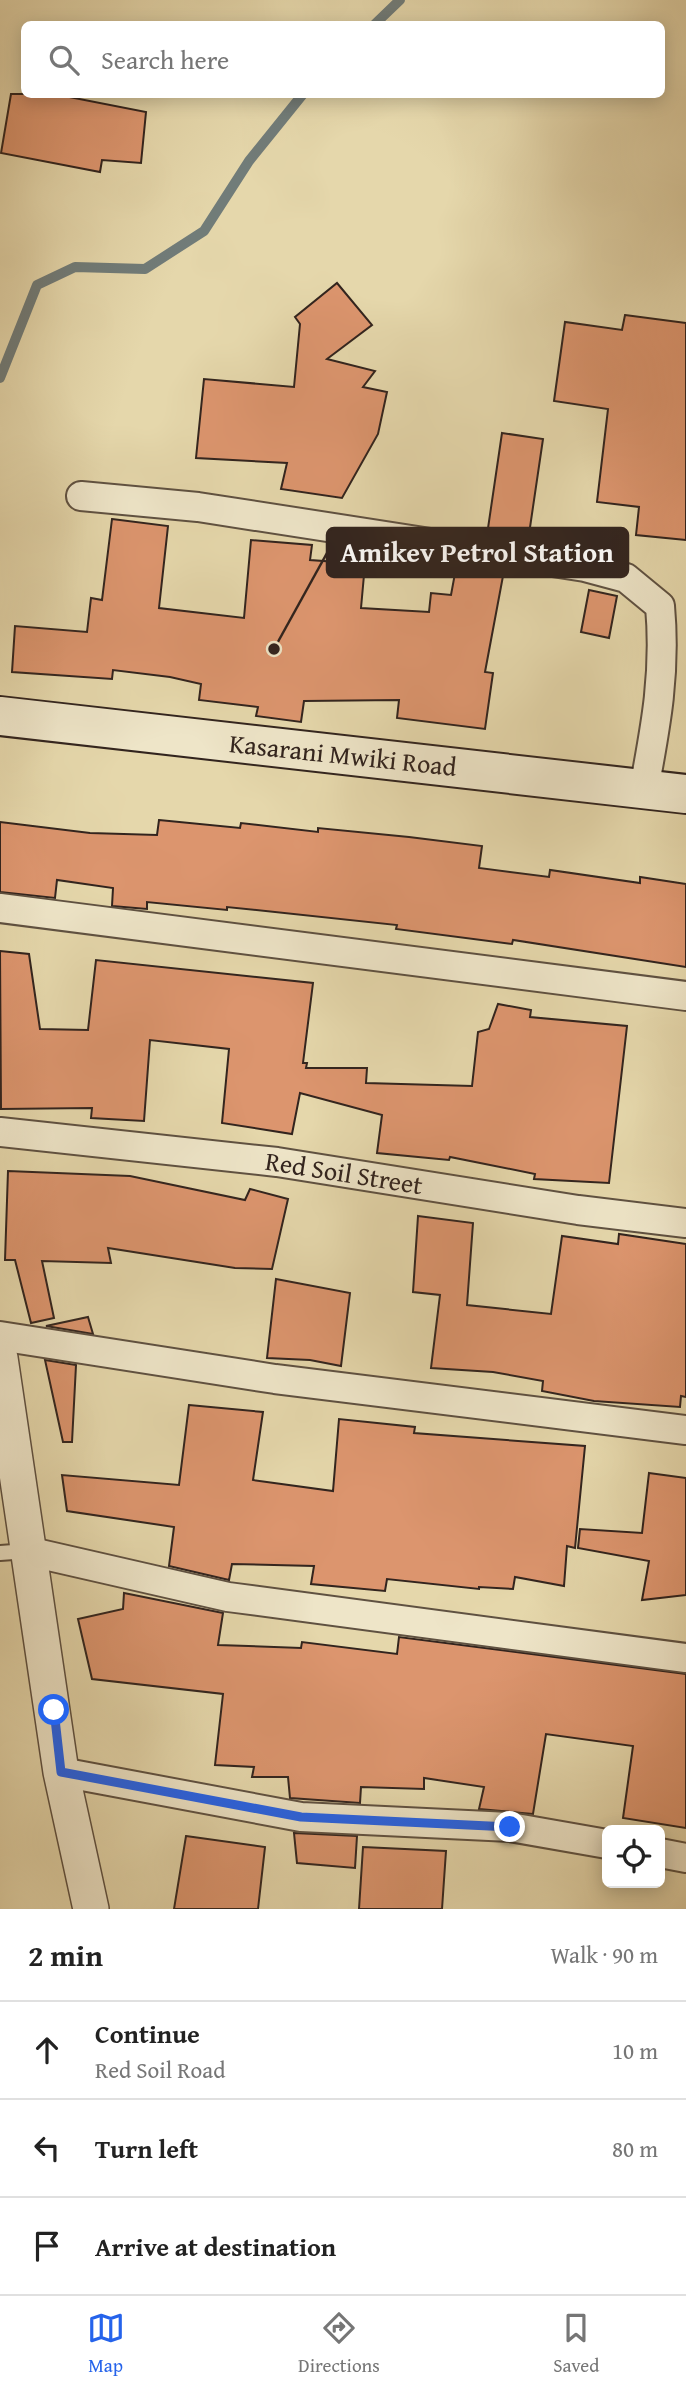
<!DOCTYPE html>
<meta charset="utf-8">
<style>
body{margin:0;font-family:"Gentium Book Plus",serif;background:#f6f6f6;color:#222}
.controls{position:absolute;right:21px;bottom:21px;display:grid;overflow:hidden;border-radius:10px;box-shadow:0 4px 18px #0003}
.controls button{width:63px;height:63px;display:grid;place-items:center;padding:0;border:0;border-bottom:2px solid #e0e0e0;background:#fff;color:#222;font:35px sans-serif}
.stop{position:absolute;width:21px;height:21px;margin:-16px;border:5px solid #2563eb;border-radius:50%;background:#fff}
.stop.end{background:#2563eb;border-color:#fff;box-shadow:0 2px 7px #0008}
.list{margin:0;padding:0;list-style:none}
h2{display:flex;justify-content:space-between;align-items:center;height:91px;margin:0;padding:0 28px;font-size:30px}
h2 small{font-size:23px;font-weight:400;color:#767676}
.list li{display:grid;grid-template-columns:46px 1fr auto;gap:21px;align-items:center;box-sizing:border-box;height:98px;padding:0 28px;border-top:2px solid #e0e0e0}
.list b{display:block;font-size:26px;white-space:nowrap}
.list p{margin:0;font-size:23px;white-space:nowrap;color:#767676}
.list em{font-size:23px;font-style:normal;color:#767676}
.icon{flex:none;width:38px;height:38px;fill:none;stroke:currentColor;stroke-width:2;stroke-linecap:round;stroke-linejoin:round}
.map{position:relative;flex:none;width:686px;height:1909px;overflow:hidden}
.search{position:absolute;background:#fff;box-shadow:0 4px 18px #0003;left:21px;right:21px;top:21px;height:77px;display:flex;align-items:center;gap:18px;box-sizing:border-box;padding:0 24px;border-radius:10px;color:#767676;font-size:26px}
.sheet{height:385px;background:#fff}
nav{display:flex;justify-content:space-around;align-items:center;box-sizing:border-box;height:98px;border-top:2px solid #e0e0e0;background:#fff;font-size:19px;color:#767676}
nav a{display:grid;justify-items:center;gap:4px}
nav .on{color:#2563eb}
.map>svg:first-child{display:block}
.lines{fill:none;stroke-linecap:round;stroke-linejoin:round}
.stream{stroke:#717c79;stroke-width:10}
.building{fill:#dc956e;stroke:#32241e;stroke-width:2}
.service-casing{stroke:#5f5141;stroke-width:18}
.minor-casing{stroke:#5f5141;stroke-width:32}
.tertiary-casing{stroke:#5f5141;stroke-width:38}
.secondary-casing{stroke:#32241e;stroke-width:42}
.service{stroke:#eee5c8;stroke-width:14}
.minor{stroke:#eee5c8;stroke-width:28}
.tertiary{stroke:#eee5c8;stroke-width:35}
.secondary{stroke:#eee5c8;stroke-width:38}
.route{stroke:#2563eb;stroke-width:9}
.labels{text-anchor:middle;stroke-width:5;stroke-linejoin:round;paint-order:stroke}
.street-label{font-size:26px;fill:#32241e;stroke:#eee5c8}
.leader{fill:none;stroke:#32241e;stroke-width:2.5}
.callout-dot{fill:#32241e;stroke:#eee5c8;stroke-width:2.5}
.callout{fill:#32241e;stroke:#32241e;stroke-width:2.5}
.callout-label{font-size:28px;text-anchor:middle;font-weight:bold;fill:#fff}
</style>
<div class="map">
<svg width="686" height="1909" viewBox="0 0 686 1909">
<rect width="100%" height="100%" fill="#e5d7ab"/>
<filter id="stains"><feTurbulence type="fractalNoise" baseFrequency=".00286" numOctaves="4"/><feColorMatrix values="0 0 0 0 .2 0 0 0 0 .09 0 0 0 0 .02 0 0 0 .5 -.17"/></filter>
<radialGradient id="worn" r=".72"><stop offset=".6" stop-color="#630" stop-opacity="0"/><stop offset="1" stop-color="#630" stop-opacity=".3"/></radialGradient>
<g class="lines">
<g class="stream">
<polyline points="375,24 400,0"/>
<polyline points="0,378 37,285 75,267 145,269 204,231 249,161 303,94"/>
</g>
</g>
<g class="building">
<polygon points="11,94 54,94 146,112 141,163 102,160 100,172 1,153"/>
<polygon points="337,283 372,325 327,359 375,371 363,387 387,392 378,434 342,498 281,489 287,463 196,458 204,379 294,387 300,324 295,317"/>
<polygon points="625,315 686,323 686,540 636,535 639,507 597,502 608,409 554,401 565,322 622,330"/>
<polygon points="502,433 543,439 528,541 487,535"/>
<polygon points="112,519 168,526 159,608 244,618 251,540 312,545 310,560 365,564 361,608 429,612 431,593 451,595 456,568 503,576 485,672 493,673 485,729 397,718 399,700 304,701 301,722 256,716 258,707 199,700 201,684 170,677 113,670 112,679 12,672 15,626 87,632 91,598 102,600"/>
<polygon points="589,590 617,596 609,638 581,632"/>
<polygon points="159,820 240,828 241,823 318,832 318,828 409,837 482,846 479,868 549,877 550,870 640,883 640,877 686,884 686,967 513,940 512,944 396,929 397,925 227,907 227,910 147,902 147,909 112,906 113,888 57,880 55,898 0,892 0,822 90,833 157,835"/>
<polygon points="0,951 29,954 40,1029 88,1030 96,960 313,983 303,1063 307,1063 306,1068 367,1068 366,1083 472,1086 478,1032 489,1029 498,1004 531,1010 530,1017 627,1026 609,1183 534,1179 535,1174 450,1157 449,1160 377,1153 382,1115 300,1093 292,1134 222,1123 229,1049 150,1040 144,1121 91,1118 92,1108 1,1109"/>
<polygon points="8,1171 130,1176 245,1200 250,1189 288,1199 272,1269 235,1268 108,1248 111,1263 42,1261 54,1318 31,1323 15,1260 5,1260"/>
<polygon points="418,1216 473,1223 467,1305 551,1314 562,1236 618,1244 619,1234 686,1244 686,1397 681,1396 680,1407 594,1401 542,1391 543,1381 493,1372 431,1368 440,1295 413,1292"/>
<polygon points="276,1279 350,1293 341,1366 310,1360 267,1358"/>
<polygon points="88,1317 93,1334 46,1326"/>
<polygon points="45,1360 76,1365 72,1442 63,1442"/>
<polygon points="189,1405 263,1412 253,1480 333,1491 339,1419 415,1427 414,1433 585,1446 575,1548 567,1546 564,1586 515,1577 513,1589 479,1587 479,1589 387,1579 385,1591 311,1584 314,1566 232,1564 229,1580 169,1566 174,1527 67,1511 62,1475 179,1485"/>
<polygon points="649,1473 686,1478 686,1595 642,1600 649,1561 578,1548 580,1529 642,1533"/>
<polygon points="124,1593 223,1613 218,1645 301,1648 302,1642 397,1654 399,1637 686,1674 686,1828 623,1818 633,1746 546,1734 533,1814 479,1809 484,1787 424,1778 424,1789 361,1787 360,1803 290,1798 288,1777 252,1777 254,1767 215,1765 223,1694 92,1679 78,1619 123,1609"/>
<polygon points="294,1833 357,1836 355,1868 297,1863"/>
<polygon points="186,1836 265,1847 258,1909 174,1909"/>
<polygon points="363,1847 446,1851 442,1909 359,1909"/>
</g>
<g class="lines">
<g class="service-casing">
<polyline id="service" points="0,1553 27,1551"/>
</g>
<g class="minor-casing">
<g id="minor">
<path d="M81 496 198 507 585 567 626 578 660 606C666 672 656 725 644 789"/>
<polyline points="0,908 686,996"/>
<polyline points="0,1132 277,1162 578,1210 686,1223"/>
<polyline points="0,1336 275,1379 686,1430"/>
<polyline points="27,1551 228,1597 686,1658"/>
<polyline points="61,1772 301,1817 510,1827 607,1844"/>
<polyline points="660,1853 686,1858"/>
</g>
</g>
<g class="tertiary-casing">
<polyline id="tertiary" points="0,1358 61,1772 91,1909"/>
</g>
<g class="secondary-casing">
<polyline id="secondary" points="0,716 686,794"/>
</g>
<use href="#service" class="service"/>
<use href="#minor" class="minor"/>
<use href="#tertiary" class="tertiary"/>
<use href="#secondary" class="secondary"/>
</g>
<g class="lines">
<polyline class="route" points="54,1710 61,1772 301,1817 510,1827"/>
</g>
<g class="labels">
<g class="street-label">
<text transform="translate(343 755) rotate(6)" y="9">Kasarani Mwiki Road</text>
<text transform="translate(344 1173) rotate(9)" y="9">Red Soil Street</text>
</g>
</g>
<path class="leader" d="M274 649L327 553"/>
<circle class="callout-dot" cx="274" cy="649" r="7"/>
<rect class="callout" x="327" y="528" width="301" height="49" rx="7"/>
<g class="callout-label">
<text x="477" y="562">Amikev Petrol Station</text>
</g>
<rect width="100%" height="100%" filter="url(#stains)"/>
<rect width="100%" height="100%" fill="url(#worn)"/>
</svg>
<div class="controls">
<button><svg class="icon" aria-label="locate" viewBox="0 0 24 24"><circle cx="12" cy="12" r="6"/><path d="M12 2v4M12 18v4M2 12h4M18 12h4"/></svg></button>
</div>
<div class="stop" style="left:54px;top:1710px"></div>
<div class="stop end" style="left:510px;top:1827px"></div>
<div class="search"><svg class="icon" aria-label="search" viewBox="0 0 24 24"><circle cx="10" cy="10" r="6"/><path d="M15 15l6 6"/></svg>Search here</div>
</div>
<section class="sheet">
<h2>2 min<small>Walk · 90 m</small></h2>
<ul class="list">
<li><svg class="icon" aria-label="ahead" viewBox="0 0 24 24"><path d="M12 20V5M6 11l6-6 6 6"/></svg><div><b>Continue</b><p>Red Soil Road</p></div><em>10 m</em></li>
<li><svg class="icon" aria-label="left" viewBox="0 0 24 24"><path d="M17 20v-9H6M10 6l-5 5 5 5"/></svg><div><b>Turn left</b></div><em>80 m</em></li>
<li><svg class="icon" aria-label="arrive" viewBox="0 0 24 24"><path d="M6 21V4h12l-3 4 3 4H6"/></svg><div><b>Arrive at destination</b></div></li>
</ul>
</section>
<nav>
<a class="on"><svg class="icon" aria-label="map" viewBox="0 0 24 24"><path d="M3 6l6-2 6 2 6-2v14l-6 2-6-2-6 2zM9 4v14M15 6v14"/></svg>Map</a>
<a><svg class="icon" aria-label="directions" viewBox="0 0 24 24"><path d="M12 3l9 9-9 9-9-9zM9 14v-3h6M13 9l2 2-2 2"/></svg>Directions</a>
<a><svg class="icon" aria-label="saved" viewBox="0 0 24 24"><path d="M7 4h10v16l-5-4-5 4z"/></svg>Saved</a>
</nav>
